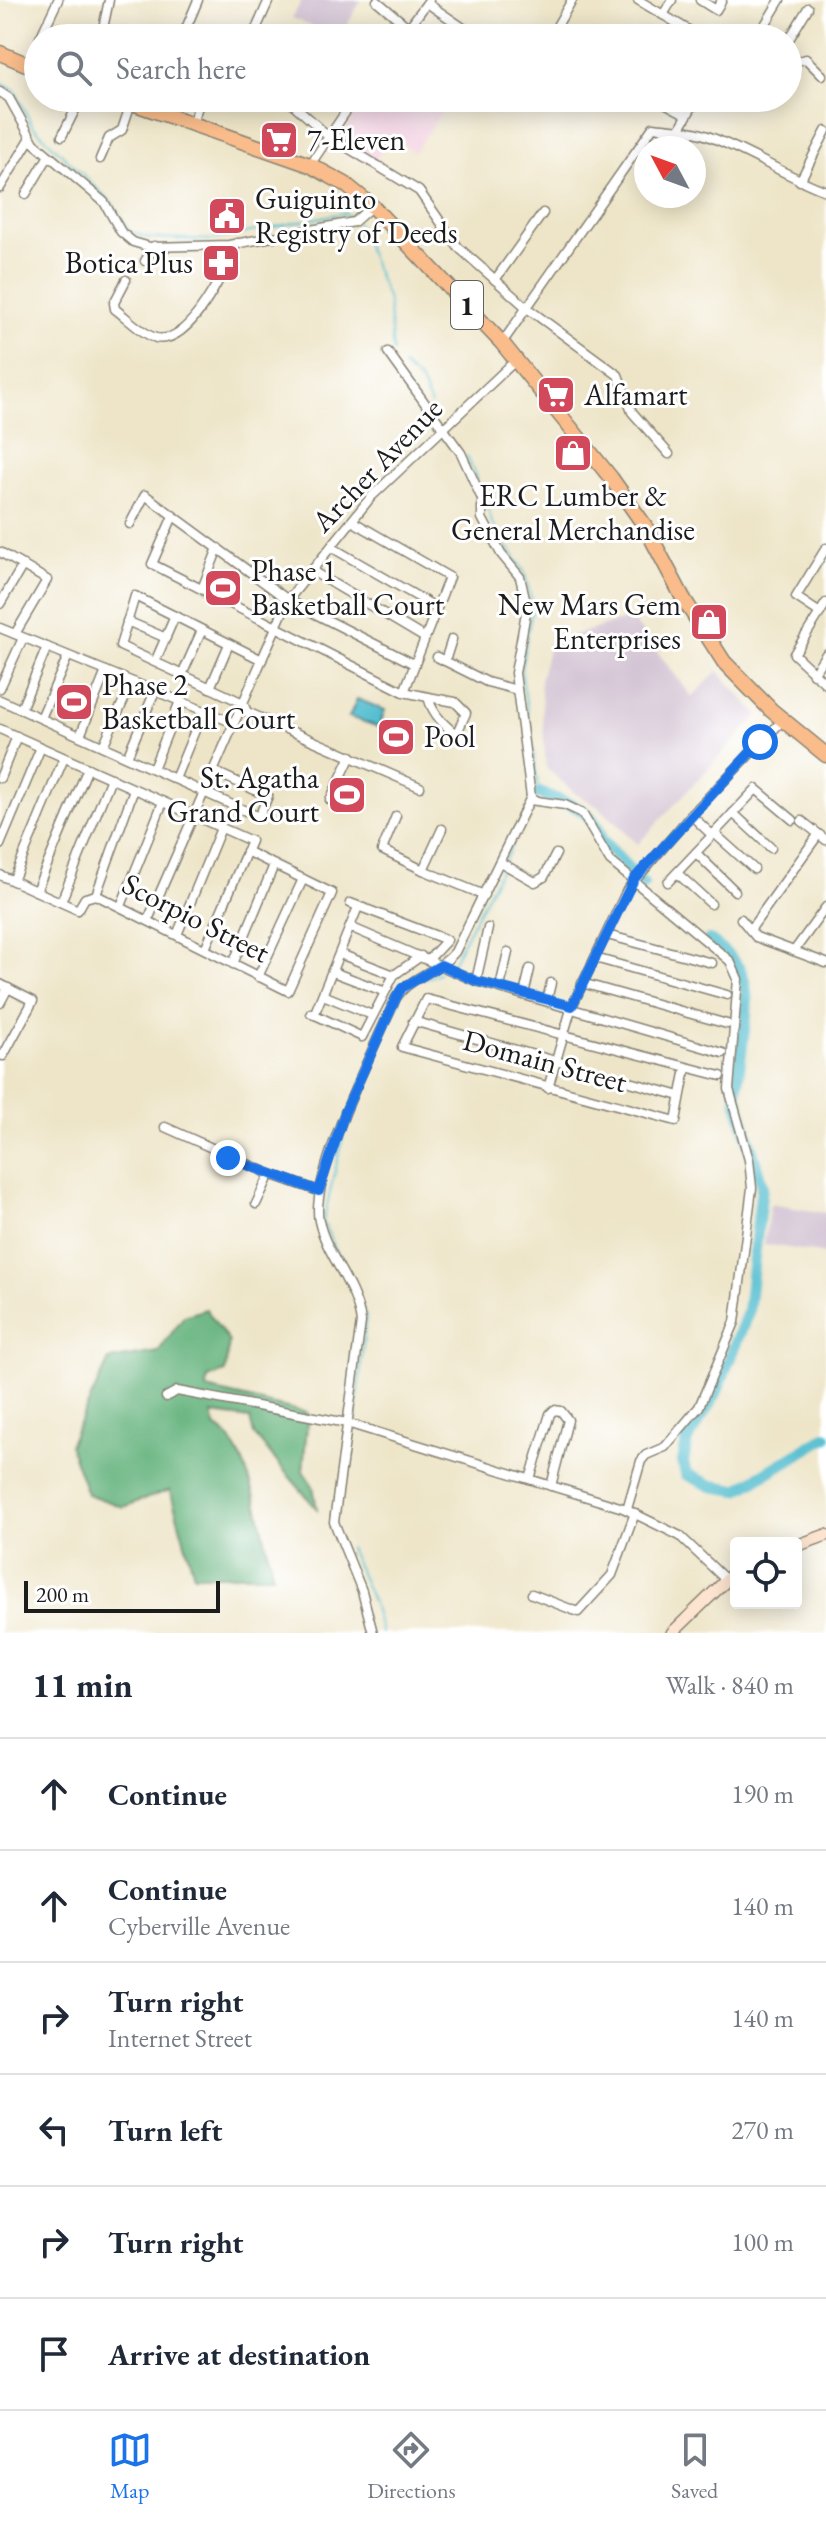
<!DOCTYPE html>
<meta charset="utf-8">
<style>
body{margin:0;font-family:"EB Garamond",serif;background:#f2f2f3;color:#1f2937}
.controls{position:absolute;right:24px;bottom:24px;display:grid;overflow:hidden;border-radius:8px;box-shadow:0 4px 20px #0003}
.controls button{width:72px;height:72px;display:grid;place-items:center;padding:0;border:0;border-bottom:2px solid #e0e1e3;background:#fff;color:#1f2937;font:40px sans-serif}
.compass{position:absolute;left:634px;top:136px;width:72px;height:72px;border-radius:50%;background:#fff;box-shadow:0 4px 20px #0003;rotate:311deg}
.scale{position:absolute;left:24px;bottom:20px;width:196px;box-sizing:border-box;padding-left:8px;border:4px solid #1c1c1c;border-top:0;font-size:22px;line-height:28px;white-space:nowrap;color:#1c1c1c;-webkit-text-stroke:6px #fff;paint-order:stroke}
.stop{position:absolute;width:24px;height:24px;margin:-18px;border:6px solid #1a73e8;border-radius:50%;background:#fff}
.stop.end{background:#1a73e8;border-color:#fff;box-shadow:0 2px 8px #0008}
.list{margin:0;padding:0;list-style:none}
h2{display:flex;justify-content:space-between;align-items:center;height:104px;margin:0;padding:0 32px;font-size:34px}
h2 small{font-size:26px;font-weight:400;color:#747a83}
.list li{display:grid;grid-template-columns:52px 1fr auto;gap:24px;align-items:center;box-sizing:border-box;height:112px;padding:0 32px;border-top:2px solid #e0e1e3}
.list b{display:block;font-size:30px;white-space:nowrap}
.list p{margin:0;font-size:26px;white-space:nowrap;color:#747a83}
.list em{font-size:26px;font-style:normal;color:#747a83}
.icon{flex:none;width:44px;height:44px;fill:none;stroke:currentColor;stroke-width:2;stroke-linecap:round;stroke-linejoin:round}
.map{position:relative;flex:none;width:826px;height:1633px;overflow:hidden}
.search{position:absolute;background:#fff;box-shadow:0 4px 20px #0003;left:24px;right:24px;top:24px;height:88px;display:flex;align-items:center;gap:20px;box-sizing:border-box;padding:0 28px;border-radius:44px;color:#747a83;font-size:30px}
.sheet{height:776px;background:#fff}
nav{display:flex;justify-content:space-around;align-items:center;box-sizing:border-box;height:112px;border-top:2px solid #e0e1e3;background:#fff;font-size:22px;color:#747a83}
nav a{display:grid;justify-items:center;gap:4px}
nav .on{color:#1a73e8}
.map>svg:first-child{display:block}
.built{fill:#f2cfe0}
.industrial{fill:#cfbdcf}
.green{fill:#7bcf92;stroke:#4c7657;stroke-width:2}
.forest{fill:#64b27c;stroke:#40674c;stroke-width:2}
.water{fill:#52bdcf;stroke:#376c76;stroke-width:2}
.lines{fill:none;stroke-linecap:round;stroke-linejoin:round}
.stream{stroke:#52bdcf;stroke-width:2}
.river{stroke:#52bdcf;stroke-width:12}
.street-casing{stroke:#858072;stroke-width:11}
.secondary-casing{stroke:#858072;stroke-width:14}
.highway-casing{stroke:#858072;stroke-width:17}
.street{stroke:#fff;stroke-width:8}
.secondary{stroke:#fde4d0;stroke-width:11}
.highway{stroke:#f9bc8a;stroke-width:14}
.route{stroke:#1a73e8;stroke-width:10}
.labels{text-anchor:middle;stroke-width:6;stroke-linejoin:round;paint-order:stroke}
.shield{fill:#fff;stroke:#606060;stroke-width:2}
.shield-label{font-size:28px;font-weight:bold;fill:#1c1c1c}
.poi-label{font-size:30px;fill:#1c1c1c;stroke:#fff;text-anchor:start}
.street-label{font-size:30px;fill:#1c1c1c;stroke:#fff}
</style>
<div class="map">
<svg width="826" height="1633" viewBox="0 0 826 1633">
<rect width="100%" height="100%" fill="#fff"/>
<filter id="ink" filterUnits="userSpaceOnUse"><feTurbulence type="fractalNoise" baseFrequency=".0125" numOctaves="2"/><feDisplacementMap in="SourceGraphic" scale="16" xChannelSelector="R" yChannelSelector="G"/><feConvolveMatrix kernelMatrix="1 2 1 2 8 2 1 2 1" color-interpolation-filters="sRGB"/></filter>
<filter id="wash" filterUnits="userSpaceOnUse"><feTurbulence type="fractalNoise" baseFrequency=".006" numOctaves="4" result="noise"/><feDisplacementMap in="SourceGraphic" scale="32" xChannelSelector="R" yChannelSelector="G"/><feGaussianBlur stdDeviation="1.8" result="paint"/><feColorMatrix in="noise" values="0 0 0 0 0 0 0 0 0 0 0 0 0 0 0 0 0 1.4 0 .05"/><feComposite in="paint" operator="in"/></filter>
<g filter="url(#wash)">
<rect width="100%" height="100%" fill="#eee5c8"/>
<polygon class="built" points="367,98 451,98 414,152 392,137 375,160 339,138"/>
<g class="industrial">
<polygon points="302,0 361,0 340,38 292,18"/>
<polygon points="631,618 692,697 718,671 758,715 638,844 600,808 576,794 546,768 540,680 550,642"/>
<polygon points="770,1204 826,1213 826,1254 764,1244"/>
</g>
<polygon class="green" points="214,573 240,587 231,602 206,588"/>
<path class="forest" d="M206 1309 229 1342 225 1372 208 1378 207 1389 308 1413 303 1471 313 1486 317 1509 254 1435 250 1419 212 1414 215 1427C250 1442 264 1539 273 1575H194L170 1490 123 1507 87 1494 69 1445 109 1360 158 1352 184 1316Z"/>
<polygon class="water" points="357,699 385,710 379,727 349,717"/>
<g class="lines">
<g class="stream">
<polyline points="0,83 15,90 32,125 113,204 130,232 149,238 212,240 332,215 344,213 353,218"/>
<polyline points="357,223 388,300 393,352"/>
<polyline points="403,366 421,382 431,405"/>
<polyline points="467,456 477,480"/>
<polyline points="486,500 492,523 524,571 533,605 521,669 539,793 536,798"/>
<polyline points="505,861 513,842"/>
<polyline points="452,963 502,867"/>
<polyline points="422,980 439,973"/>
<polyline points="363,1081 400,1000"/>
<polyline points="347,1120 323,1222 366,1316 355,1421"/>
<polyline points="343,1481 354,1429"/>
<polyline points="349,1548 373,1603 381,1633"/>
</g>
<g class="river">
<path d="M539 793C566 803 596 808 601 840L643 884"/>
<path d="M709 940C741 963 749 976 746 1017"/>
<polyline points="736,1093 745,1021"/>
<polyline points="737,1099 762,1186 748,1312 716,1393 687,1440 683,1462 686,1474 712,1486 738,1490 826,1437"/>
</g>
</g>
</g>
<g filter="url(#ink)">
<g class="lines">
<g class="street-casing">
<g id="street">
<polyline points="638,0 702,38"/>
<polyline points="700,0 716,10 722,0"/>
<polyline points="377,1 409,28"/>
<polyline points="427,3 478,38"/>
<polyline points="663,15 672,0"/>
<polyline points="40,38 58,0"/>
<polyline points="101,38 109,0"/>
<polyline points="182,38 198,0"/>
<polyline points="252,38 269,0"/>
<polyline points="401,38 429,0"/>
<polyline points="550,38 572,0"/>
<polyline points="757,38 780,0"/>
<polyline points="788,41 808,8"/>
<polyline points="788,63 806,59 822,75"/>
<polyline points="29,65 38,43"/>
<polyline points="0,92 9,98 34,143 104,202 121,232 133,242 150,247 229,245 354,222 372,206"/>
<polyline points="276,98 293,104 327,135 419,191 458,247 527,308 618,375 632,412 669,454"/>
<polyline points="655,98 687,115"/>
<polyline points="192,124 201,98"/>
<polyline points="679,130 697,98"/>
<polyline points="62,136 81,98"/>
<polyline points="100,159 109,138 122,130 131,103"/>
<polyline points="310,165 355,98"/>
<polyline points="800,181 826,131"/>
<polyline points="0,188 30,139"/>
<polyline points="26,194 48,157"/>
<polyline points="145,261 154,246"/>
<path d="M126 280 114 303 115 309C126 317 142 334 156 338 191 346 226 267 237 243"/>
<polyline points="495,280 543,213"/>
<path d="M502 343 653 127C669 129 687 129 702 134 746 149 783 175 826 191"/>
<polyline points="173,516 152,564 404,692 428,697"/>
<polyline points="352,521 449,577 404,692"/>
<polyline points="130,524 145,495 288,600 414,664"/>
<polyline points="331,547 437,608"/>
<polyline points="0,552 47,580 15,634"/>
<polyline points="312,571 425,638"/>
<polyline points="202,589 218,548"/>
<polyline points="826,603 794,654 826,684"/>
<polyline points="0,604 23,565"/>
<polyline points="820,613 796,597 826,548"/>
<polyline points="127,621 166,638"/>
<polyline points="0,628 234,723"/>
<polyline points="437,657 487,682 517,690"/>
<polyline points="262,660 135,596 120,646 243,703 247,712 420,787"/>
<polyline points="445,661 452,639"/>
<polyline points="155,662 175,616"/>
<polyline points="813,674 826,654"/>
<polyline points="182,675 202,630"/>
<polyline points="0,688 23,638"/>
<polyline points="210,688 229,644"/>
<polyline points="0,700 259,817 268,796 213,771"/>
<polyline points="21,709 47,647"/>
<polyline points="41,718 68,656"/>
<polyline points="0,729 251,841 205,949"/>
<path d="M456 735 466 713 455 702 428 697C433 717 448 728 464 741"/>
<polyline points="80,736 106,671"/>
<polyline points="103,746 132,682"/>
<polyline points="127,757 155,691"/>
<polyline points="153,769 180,701"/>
<polyline points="0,778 17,736"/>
<polyline points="175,779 203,711"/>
<polyline points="330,800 351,756"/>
<polyline points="530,800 565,805 582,813 610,861 730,961 738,979 729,1089 749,1160 752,1188 735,1322 699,1407 665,1447 646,1455 641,1461 627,1509"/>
<polyline points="733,813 771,848"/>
<polyline points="691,815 712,835"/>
<polyline points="396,816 382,850 423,870"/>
<polyline points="802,821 826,840"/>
<polyline points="442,829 423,870 484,895"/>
<polyline points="714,833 754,869"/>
<polyline points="0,845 41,747"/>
<polyline points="696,853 735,891"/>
<polyline points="500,862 535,882 544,877 556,854"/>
<polyline points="677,873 711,904"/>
<polyline points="0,875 78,910 85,898 96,895 288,991 332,893 246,851"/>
<polyline points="13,881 64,758"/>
<polyline points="668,882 756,789 793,820"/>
<polyline points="36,891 88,768"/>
<polyline points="96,895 134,789"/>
<polyline points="61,902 111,778"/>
<polyline points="350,903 447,940 429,959"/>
<polyline points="121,906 163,802"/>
<polyline points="741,919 756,937 826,963"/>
<polyline points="148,920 288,600 371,497 516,360"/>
<polyline points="350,927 476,981 723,1053"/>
<polyline points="750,930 818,835"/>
<polyline points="177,935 221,828"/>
<polyline points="607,935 712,963"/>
<polyline points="794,951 826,907"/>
<polyline points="340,954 394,975"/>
<polyline points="595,958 727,995"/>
<polyline points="233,964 274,865"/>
<polyline points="333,972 383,991"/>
<polyline points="258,977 303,879"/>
<polyline points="476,981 488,928"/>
<polyline points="582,983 727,1024"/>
<polyline points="0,984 33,1001 3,1056 0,1055"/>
<polyline points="500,987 508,952"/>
<polyline points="524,994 530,969"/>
<polyline points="323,995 372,1015"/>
<polyline points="547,1000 551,983"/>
<polyline points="0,1003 8,988"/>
<polyline points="311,1013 362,1037 394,975 421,956"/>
<polyline points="314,1015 358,907"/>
<polyline points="413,1021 680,1096"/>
<polyline points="686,1068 676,1121 402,1047 426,999 721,1076"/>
<polyline points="548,1088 572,1006 627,890 691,815 783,720"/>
<polyline points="165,1127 270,1174"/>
<polyline points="256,1204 270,1174 319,1191"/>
<polyline points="166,1397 177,1391 347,1423 623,1508 680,1536 726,1580"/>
<polyline points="530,1479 550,1414 554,1410 561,1411 568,1420 551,1486"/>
<polyline points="532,1594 578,1612 612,1575 635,1513"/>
<path d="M373 1633 362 1591 334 1522 361 1322C356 1284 327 1257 319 1221 309 1176 376 1044 396 998 410 976 439 972 455 952L531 797 515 673 527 607 520 577 501 554 482 518V499L461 453 388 352"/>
</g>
</g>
<g class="secondary-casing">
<g id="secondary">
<polyline points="796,1546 826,1535"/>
<polyline points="672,1633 736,1571"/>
</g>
</g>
<g class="highway-casing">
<g id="highway">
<polyline points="0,53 38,69"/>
<polyline points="118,98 310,165 345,184 372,206 502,343 611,478 645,526 683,598 724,662 771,710 826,755"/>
</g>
</g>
<use href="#street" class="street"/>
<use href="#secondary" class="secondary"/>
<use href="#highway" class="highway"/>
</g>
</g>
<g class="lines" filter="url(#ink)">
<polyline class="route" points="228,1158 319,1191 345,1112 396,998 402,988 441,965 476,981 572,1006 634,879 760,742"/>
</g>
<defs>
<g id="supermarket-square" transform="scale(2)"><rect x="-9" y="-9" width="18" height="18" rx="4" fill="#d1495b" stroke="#fff"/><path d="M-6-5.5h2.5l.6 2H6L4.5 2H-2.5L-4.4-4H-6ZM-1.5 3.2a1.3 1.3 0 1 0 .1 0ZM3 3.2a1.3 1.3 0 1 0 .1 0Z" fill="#fff"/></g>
<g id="civic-square" transform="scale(2)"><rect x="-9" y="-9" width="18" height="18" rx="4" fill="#d1495b" stroke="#fff"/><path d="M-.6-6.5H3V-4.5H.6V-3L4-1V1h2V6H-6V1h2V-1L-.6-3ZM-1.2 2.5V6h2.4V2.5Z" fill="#fff"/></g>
<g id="pharmacy-square" transform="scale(2)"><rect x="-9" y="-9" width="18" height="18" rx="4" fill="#d1495b" stroke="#fff"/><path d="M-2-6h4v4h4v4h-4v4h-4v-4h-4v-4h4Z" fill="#fff"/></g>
<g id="shop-square" transform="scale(2)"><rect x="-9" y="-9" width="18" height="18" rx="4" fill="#d1495b" stroke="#fff"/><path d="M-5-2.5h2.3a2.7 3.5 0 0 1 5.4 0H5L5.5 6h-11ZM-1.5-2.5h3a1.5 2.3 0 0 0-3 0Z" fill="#fff"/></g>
<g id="stadium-square" transform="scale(2)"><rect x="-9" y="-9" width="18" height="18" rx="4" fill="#d1495b" stroke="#fff"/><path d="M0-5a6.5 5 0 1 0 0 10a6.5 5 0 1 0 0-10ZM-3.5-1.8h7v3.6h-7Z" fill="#fff"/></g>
</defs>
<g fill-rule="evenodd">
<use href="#supermarket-square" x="279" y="140"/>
<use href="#civic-square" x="227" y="216"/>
<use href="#pharmacy-square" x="221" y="263"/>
<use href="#supermarket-square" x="556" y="395"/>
<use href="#shop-square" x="573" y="453"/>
<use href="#stadium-square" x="223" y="588"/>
<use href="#shop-square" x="709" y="622"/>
<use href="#stadium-square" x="74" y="702"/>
<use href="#stadium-square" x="396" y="737"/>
<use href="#stadium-square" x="347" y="795"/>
</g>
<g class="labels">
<rect class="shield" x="451" y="281" width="32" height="48" rx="6"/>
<g class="shield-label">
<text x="467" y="315">1</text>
</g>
<g class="poi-label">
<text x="307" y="150">7-Eleven</text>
<text x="255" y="209">Guiguinto<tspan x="255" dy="34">Registry of Deeds</tspan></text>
<text x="193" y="273" text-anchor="end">Botica Plus</text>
<text x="584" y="405">Alfamart</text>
<text x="573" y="506" text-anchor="middle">ERC Lumber &amp;<tspan x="573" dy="34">General Merchandise</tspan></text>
<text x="251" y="581">Phase 1<tspan x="251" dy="34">Basketball Court</tspan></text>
<text x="681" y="615" text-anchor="end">New Mars Gem<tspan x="681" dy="34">Enterprises</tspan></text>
<text x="102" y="695">Phase 2<tspan x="102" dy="34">Basketball Court</tspan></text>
<text x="424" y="747">Pool</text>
<text x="319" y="788" text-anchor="end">St. Agatha<tspan x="319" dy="34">Grand Court</tspan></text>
</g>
<g class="street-label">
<text transform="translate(377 465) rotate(-46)" y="10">Archer Avenue</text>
<text transform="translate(196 918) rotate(27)" y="10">Scorpio Street</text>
<text transform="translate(545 1061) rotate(15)" y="10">Domain Street</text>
</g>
</g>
</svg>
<div class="controls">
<button><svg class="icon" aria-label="locate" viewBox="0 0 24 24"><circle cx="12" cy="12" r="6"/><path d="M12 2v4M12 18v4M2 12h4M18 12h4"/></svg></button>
</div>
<svg class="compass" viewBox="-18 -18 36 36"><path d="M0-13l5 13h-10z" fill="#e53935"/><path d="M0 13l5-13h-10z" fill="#747a83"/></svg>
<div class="scale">200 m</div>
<div class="stop" style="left:760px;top:742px"></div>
<div class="stop end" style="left:228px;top:1158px"></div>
<div class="search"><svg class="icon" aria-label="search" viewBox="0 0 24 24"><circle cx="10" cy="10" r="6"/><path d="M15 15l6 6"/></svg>Search here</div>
</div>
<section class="sheet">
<h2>11 min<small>Walk · 840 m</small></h2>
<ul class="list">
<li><svg class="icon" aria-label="ahead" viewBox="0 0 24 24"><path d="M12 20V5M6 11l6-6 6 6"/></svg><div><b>Continue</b></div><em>190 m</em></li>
<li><svg class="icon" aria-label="ahead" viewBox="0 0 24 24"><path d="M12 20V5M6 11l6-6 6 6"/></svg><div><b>Continue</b><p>Cyberville Avenue</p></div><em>140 m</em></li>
<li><svg class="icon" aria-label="right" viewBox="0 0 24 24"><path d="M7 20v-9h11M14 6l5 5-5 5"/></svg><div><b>Turn right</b><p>Internet Street</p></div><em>140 m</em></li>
<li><svg class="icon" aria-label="left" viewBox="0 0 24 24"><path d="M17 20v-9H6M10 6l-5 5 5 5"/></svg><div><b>Turn left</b></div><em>270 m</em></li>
<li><svg class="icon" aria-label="right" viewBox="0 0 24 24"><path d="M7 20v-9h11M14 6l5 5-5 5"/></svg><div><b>Turn right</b></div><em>100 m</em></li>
<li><svg class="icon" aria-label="arrive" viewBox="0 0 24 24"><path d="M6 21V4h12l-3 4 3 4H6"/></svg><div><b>Arrive at destination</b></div></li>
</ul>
</section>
<nav>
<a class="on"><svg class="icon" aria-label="map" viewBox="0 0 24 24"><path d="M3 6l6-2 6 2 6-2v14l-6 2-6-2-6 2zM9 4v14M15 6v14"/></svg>Map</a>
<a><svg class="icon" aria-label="directions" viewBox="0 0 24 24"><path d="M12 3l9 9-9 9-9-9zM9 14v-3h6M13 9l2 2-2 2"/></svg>Directions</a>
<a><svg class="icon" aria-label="saved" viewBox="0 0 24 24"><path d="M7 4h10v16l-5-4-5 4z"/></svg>Saved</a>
</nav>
